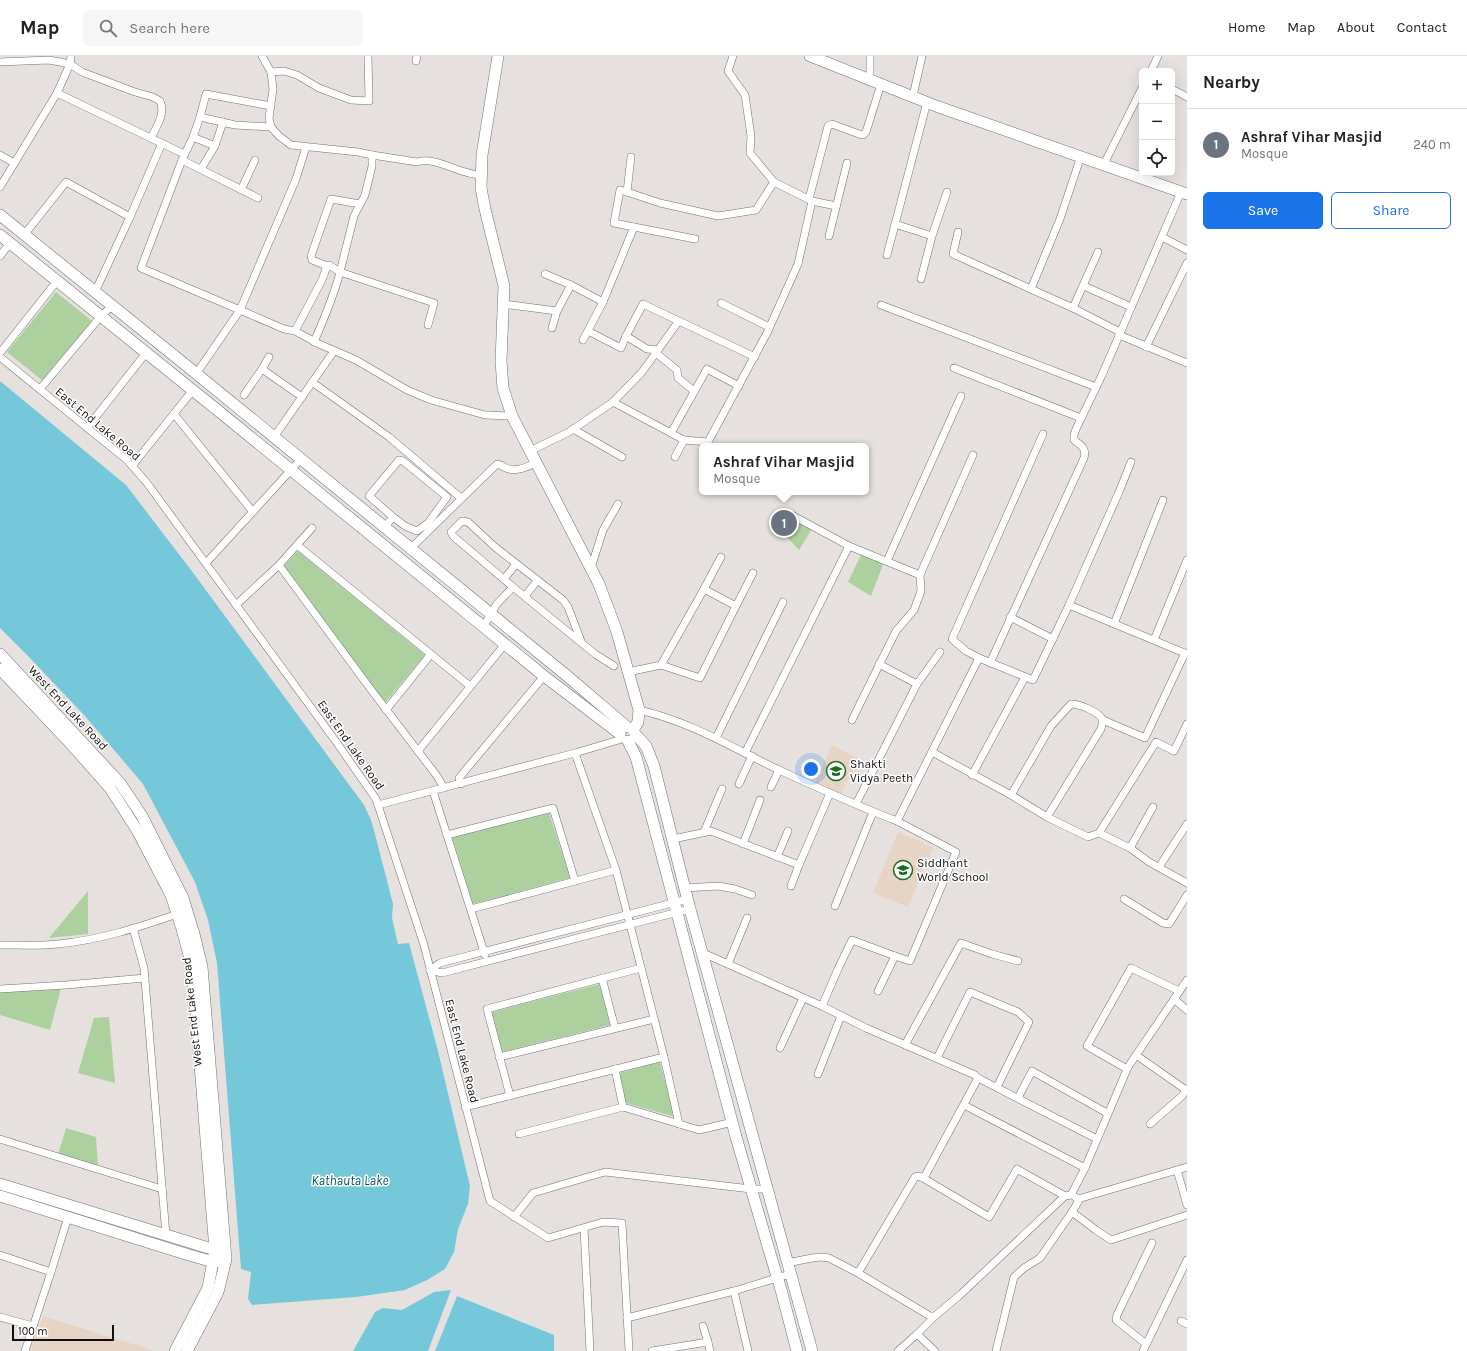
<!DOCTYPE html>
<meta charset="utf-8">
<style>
body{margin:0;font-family:Karla,sans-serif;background:#f6f6f6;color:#202124}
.controls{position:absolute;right:12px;top:12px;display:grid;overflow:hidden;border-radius:6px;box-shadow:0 4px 16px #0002}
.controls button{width:36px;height:36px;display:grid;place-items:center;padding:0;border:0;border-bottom:1px solid #e0e0e0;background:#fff;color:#202124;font:20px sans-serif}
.scale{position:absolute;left:12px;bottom:10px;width:102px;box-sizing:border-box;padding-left:4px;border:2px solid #110f0e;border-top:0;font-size:11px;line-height:14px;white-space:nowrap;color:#110f0e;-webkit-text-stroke:3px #fff;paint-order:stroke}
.you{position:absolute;left:811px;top:713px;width:14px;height:14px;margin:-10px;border:3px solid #fff;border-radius:50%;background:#1a73e8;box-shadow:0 0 0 6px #1a73e833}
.badge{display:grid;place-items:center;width:26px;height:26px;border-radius:50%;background:#1a73e8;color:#fff;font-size:13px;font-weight:700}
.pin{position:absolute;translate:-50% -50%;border:2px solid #fff;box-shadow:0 1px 4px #0006}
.popup{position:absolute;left:699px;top:387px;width:170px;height:52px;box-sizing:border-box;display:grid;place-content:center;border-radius:6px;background:#fff;filter:drop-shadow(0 1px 3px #0005);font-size:13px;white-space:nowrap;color:#757577}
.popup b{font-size:15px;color:#202124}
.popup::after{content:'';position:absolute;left:50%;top:100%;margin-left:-8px;border:8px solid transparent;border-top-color:#fff}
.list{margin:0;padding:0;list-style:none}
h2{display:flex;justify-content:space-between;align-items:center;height:52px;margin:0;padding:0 16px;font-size:17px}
h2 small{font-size:13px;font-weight:400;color:#757577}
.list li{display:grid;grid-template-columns:26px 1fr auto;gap:12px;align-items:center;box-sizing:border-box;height:72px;padding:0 16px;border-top:1px solid #e0e0e0}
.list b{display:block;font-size:15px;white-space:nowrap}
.list p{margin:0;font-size:13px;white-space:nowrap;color:#757577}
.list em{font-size:13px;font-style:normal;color:#757577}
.actions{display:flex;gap:8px;padding:12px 16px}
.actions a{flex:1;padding:9px 0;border:1px solid #1a73e8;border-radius:6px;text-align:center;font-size:14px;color:#1a73e8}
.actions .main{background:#1a73e8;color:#fff}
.icon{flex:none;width:22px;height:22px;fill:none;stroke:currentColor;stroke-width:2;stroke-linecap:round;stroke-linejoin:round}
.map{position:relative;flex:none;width:1187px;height:1295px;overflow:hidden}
header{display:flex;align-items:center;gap:24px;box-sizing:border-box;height:56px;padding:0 20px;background:#fff;border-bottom:1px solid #e0e0e0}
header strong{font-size:19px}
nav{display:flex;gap:22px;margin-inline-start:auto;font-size:14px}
.search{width:280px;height:36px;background:#f6f6f6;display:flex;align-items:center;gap:10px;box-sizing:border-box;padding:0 14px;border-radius:6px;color:#757577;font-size:15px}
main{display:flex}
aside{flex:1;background:#fff}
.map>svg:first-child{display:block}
.education{fill:#e8d4c5}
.green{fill:#acd19f}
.water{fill:#74c8d9}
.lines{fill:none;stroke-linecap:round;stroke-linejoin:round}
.street-casing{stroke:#74706d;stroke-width:8}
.secondary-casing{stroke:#74706d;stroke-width:12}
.street{stroke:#fff;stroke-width:7}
.secondary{stroke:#fff;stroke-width:11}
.labels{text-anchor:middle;stroke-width:3;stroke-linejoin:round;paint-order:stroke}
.street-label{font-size:12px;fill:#110f0e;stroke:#fff}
.poi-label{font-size:12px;fill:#110f0e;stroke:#fff;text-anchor:start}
.water-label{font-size:13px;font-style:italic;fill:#075360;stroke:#fff}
</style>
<header>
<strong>Map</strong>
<div class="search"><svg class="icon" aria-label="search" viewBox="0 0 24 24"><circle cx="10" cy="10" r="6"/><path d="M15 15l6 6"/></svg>Search here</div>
<nav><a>Home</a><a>Map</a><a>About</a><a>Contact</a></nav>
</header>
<main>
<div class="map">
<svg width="1187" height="1295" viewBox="0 0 1187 1295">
<rect width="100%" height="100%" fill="#e6e1de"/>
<g class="education">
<polygon points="832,689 859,703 841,738 815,727"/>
<polygon points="898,776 933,791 908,851 873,837"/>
<polygon points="43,1260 155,1295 30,1295"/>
</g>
<g class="green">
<polygon points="56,236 92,265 43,325 7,296"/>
<polygon points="797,464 812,473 799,494 786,480"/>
<polygon points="298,495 425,599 385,647 284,510"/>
<polygon points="862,497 884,506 871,540 848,526"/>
<polygon points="549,757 570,822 473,848 452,781"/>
<polygon points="88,835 88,878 49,882"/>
<polygon points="600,928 610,969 502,996 492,956"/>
<polygon points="61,932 50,974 0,959 0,936"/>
<polygon points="109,961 115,1027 78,1017 94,962"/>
<polygon points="660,1006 675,1061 626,1047 619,1017"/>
<polygon points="66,1072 96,1081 98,1111 58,1099"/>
</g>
<g class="water">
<polygon points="0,325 126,429 191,514 364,749 371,764 376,782 393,848 392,862 398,888 409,887 437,991 470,1130 468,1148 458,1173 454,1196 445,1213 427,1224 405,1234 356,1241 252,1249 248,1243 251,1216 241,1213 217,907 208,864 195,826 143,728 85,660 30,602 0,572"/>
<polygon points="451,1234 428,1295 353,1295 375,1256 383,1252 402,1254 434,1236"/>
<polygon points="457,1240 554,1279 554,1295 435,1295"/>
</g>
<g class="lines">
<g class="street-casing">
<g id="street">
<polyline points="262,0 271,16 272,24 273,33 269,62 271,71 279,80 291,89 358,96 372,99"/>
<polyline points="416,5 417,0"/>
<path d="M0 6 49 4 70 8 82 16 135 36 153 41 160 45C166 58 156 71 151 82"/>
<polyline points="1151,15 1158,0"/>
<polyline points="271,16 284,15 297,19 319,32 351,44 369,45 368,0"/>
<polyline points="870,24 870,0"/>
<polyline points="1172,33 1187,41"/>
<polyline points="57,37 70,8 71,0"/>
<polyline points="913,40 922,0"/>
<polyline points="200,61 235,69 271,71"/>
<polyline points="193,81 215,90"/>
<polyline points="0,99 14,107"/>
<polyline points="631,101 627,136 660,147 718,160 756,154 774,126"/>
<polyline points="182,104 141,212 240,254 296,123 306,91"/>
<polyline points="1104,108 1142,32"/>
<polyline points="201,113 215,90 223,66"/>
<polyline points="0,131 57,37 184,98"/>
<polyline points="241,134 255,104"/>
<polyline points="258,142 182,104 193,81 200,61 206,38 271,50"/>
<polyline points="809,143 828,70 832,68 859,78 863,79 866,76 881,28"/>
<polyline points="812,145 836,150"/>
<polyline points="895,168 932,180 947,136"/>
<polyline points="634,171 695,183"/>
<polyline points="958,176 953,198 1073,252 1120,276"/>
<polyline points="24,179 66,126 130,161 162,87"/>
<polyline points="829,180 847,107"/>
<polyline points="1162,181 1187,194"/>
<polyline points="887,199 927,46"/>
<polyline points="0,200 10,187"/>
<polyline points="327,210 312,204 311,200 331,143 360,148"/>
<polyline points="545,218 571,229"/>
<polyline points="921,223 932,180"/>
<polyline points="1084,230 1131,251"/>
<polyline points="1031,233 1060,163 1081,100"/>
<polyline points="95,236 130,161"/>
<polyline points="721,247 769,271"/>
<polyline points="503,248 557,255 571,229 603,246 634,171 614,167 620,134 627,136"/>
<polyline points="881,249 1096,331"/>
<polyline points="1073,252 1098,196"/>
<polyline points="678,266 658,294 647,293 626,280 643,248 755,301"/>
<polyline points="552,272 557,255"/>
<polyline points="295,275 319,288 356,304 407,334 431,344 485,359 512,360"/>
<polyline points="588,275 621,292 626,280"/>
<polyline points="1119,279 1187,307"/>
<polyline points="583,284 603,246"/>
<path d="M314 286C324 263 334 240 340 216L434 247 428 269"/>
<polyline points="1146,291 1187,207"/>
<polyline points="0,297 57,225"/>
<polyline points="656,297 677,314 678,322 694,335"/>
<polyline points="0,301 127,404 147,427 337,687 376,743 424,889 490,1145 548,1182 603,1166 622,1167 629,1295"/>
<polyline points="954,312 1081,362"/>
<polyline points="262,313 269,301"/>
<path d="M196 318 240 254 284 273 295 275 322 224 327 210 329 209 340 216 354 160 365 139 372 110V99L417 106C438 100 458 119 482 119"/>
<polyline points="312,326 389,381 461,442"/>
<polyline points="40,333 101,260 112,250"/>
<polyline points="244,339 262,313 302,341"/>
<polyline points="613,346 642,316 658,294"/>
<polyline points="174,358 253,456"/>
<polyline points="87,372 146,297"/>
<polyline points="573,373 622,401"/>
<polyline points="671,377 707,313 739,330"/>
<polyline points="274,381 334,295"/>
<polyline points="684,384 708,386 767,277 798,208 812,145 774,126 750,97 751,80 745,39 728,15 733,0"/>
<polyline points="530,395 569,376 613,346 684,384 675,401"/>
<polyline points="132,410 193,334"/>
<polyline points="788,457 849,490"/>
<polyline points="384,472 393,461 405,470 417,475 428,467 447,441 403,405 399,404 369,440 393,461"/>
<polyline points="297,489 470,630"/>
<path d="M410 493 497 408C501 409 503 410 506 412 516 417 528 410 536 407"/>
<polyline points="887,505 961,340"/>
<polyline points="206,507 301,403"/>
<polyline points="279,509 369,631 437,720 444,732"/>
<polyline points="591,512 603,474 618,448"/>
<polyline points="504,523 516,508"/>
<polyline points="513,531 595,598 614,610"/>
<polyline points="704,533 721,501"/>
<polyline points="525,540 537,525"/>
<polyline points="236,549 279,509 312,472"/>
<polyline points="1069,549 1119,436 1131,406"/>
<polyline points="736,550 753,517"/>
<polyline points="1010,561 1053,583"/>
<polyline points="1114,568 1163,444"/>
<polyline points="483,570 491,559 496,549 513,531 453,480 451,476 462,465 468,466 495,491 563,544 568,551 581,585"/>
<polyline points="1154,584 1187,504"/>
<polyline points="979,602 966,595 952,583 1043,378"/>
<path d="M990 607 1084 402C1087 393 1081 389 1074 384V379L1076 373 1102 319 1181 136"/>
<polyline points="879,608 917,628"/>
<polyline points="628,616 661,609 704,533 736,550 700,622 661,609"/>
<polyline points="386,654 431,598"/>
<path d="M639 654C689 665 733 692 779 714 818 732 858 750 897 765L979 602 1033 624 1069 549 1187 598"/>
<polyline points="852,664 896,575 914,554 921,535 920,519 973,399"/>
<polyline points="1103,664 1145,682 1185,597"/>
<polyline points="716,682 783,546"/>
<polyline points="418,695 505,588"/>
<polyline points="932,696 1011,739 1047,761 1088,781 1099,777 1156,686 1174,695 1187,668"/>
<polyline points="575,697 616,814 664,1001 679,1068"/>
<polyline points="745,697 849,490 920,519"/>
<polyline points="972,719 1025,621"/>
<polyline points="461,728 459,722 544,620"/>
<polyline points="739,728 752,700"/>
<polyline points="771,731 779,714"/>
<polyline points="433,735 485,899"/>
<path d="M1011 739 1051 670 1071 648C1080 648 1099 656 1103 664L1101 673 1047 761"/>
<polyline points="856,748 917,628 940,596"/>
<polyline points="378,749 575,697 622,683"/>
<polyline points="704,776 722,733"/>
<polyline points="1099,777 1130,792 1149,806 1187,827"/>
<polyline points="447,779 553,752 575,825"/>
<polyline points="673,783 711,775 799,809 791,830"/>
<polyline points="743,788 760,744"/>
<polyline points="1130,792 1153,751"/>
<polyline points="777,801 788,775"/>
<polyline points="799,809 830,737"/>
<polyline points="1159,811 1187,768"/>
<polyline points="685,832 718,830 735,833 752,839"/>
<polyline points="1124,843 1163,867 1169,868 1187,839"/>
<polyline points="835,850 873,756"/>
<polyline points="471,853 616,814"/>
<polyline points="133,872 144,912 166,1179"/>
<path d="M0 889C19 889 39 890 58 888 100 884 140 871 180 857"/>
<polyline points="703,897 822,950 838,913 852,884 895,900 878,935"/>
<polyline points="895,900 910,905 956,796 897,765"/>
<polyline points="728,908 747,862"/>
<polyline points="430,914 440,907 688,843"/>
<polyline points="430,914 442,917 690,853"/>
<polyline points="602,922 615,972"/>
<polyline points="0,933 66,929 145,922"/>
<polyline points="1174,943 1187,954"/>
<polyline points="822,950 866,972 975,1019 978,1022 925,1120 923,1122 919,1120 915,1121 858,1217"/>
<polyline points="905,989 961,887 992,898 1018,905"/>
<polyline points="780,992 803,942"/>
<polyline points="1136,999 1186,1034"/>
<polyline points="499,1001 654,963"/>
<polyline points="937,1002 970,936 1018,956 1029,966 997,1031"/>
<polyline points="615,1013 623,1051 699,1074 733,1066"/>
<polyline points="1127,1013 1087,990 1131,912 1179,935"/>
<polyline points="818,1018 841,960"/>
<polyline points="978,1022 1097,1083"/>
<polyline points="510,1040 487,953 641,912"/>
<polyline points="1018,1042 1032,1015 1107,1057"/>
<polyline points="964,1049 1085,1112 1071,1139 1065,1140"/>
<polyline points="465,1051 664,1001"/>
<polyline points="1150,1068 1182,1040 1187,1033"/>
<polyline points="519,1078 623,1051"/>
<polyline points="0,1083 162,1133"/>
<polyline points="1085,1112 1128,1011 1187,924"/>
<polyline points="1177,1114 1187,1149"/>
<polyline points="1075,1141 1078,1143 1187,1111"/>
<polyline points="1072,1156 1096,1174 1111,1184 1187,1159"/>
<polyline points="514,1161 533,1137 605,1116 751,1133 767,1133"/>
<polyline points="584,1172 590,1295"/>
<polyline points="0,1199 51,1216"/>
<polyline points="787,1207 812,1202 821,1201 829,1202 858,1217 930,1260 935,1260 961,1238 1065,1140 1017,1113 989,1161 923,1122"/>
<polyline points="734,1235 748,1295"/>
<polyline points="0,1261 33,1270"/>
<polyline points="627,1262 734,1235 790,1218"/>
<polyline points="1181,1265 1187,1268"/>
<polyline points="703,1270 708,1286"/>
<polyline points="1146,1288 1116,1264 1117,1259 1152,1187"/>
<polyline points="25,1295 51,1216 68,1161"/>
<polyline points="652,1295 708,1286 710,1295"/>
<polyline points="898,1295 917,1278"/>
<polyline points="935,1295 917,1278 935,1260"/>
<polyline points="996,1295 1014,1221 1024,1212 1040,1202 1072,1156 1078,1146 1078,1143"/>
<polyline points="1143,1295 1187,1204"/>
</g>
</g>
<g class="secondary-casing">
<g id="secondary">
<polyline points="498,0 482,99 481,132 485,153 504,230 501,305 503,332 512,360 599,528 617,576 639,654 638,666 633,674"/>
<polyline points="810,0 936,50 1187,138"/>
<polyline points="0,159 182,306 566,619 627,671"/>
<polyline points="0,179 221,357 544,620 620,678"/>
<polyline points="0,598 120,727 142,760 183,842 194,878 202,911 226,1203 218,1236 187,1295"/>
<polyline points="0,613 71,688 110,732 137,774 171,839 182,873 192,910 215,1194 208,1232 175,1295"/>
<polyline points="635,678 646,690 654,710 690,853 812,1295"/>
<polyline points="628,685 636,701 736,1081 772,1204 780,1230 797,1295"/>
<polyline points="0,1128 215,1194 221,1199"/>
<polyline points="0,1140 189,1199 214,1206 219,1205"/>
</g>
</g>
<use href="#street" class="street"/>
<use href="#secondary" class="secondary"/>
</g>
<defs>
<g id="school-ring" transform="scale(1)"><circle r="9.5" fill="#fff" stroke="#156f1b" stroke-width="1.5"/><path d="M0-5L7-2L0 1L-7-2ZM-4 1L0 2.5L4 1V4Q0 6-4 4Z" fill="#156f1b"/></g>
</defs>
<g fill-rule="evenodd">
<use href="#school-ring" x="836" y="715"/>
<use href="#school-ring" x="903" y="814"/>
</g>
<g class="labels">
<g class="street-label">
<text transform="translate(98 368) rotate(40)" y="4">East End Lake Road</text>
<text transform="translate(68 652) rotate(47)" y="4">West End Lake Road</text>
<text transform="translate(351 689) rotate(55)" y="4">East End Lake Road</text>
<text transform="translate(192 956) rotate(-96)" y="4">West End Lake Road</text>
<text transform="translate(462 995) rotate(76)" y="4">East End Lake Road</text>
</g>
<g class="poi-label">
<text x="850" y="712">Shakti<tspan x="850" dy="14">Vidya Peeth</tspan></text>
<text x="917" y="811">Siddhant<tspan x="917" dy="14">World School</tspan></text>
</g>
<g class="water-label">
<text x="350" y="1129">Kathauta Lake</text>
</g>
</g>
</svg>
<div class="controls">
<button>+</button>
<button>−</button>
<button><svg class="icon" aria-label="locate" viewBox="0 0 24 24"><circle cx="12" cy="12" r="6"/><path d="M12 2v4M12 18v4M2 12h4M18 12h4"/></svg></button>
</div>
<div class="scale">100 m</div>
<div class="you"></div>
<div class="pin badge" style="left:784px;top:467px;background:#6b7280">1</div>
<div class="popup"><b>Ashraf Vihar Masjid</b>Mosque</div>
</div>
<aside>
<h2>Nearby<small></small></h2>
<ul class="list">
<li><span class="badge" style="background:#6b7280">1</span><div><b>Ashraf Vihar Masjid</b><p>Mosque</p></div><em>240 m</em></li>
</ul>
<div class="actions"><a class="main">Save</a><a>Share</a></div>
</aside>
</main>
